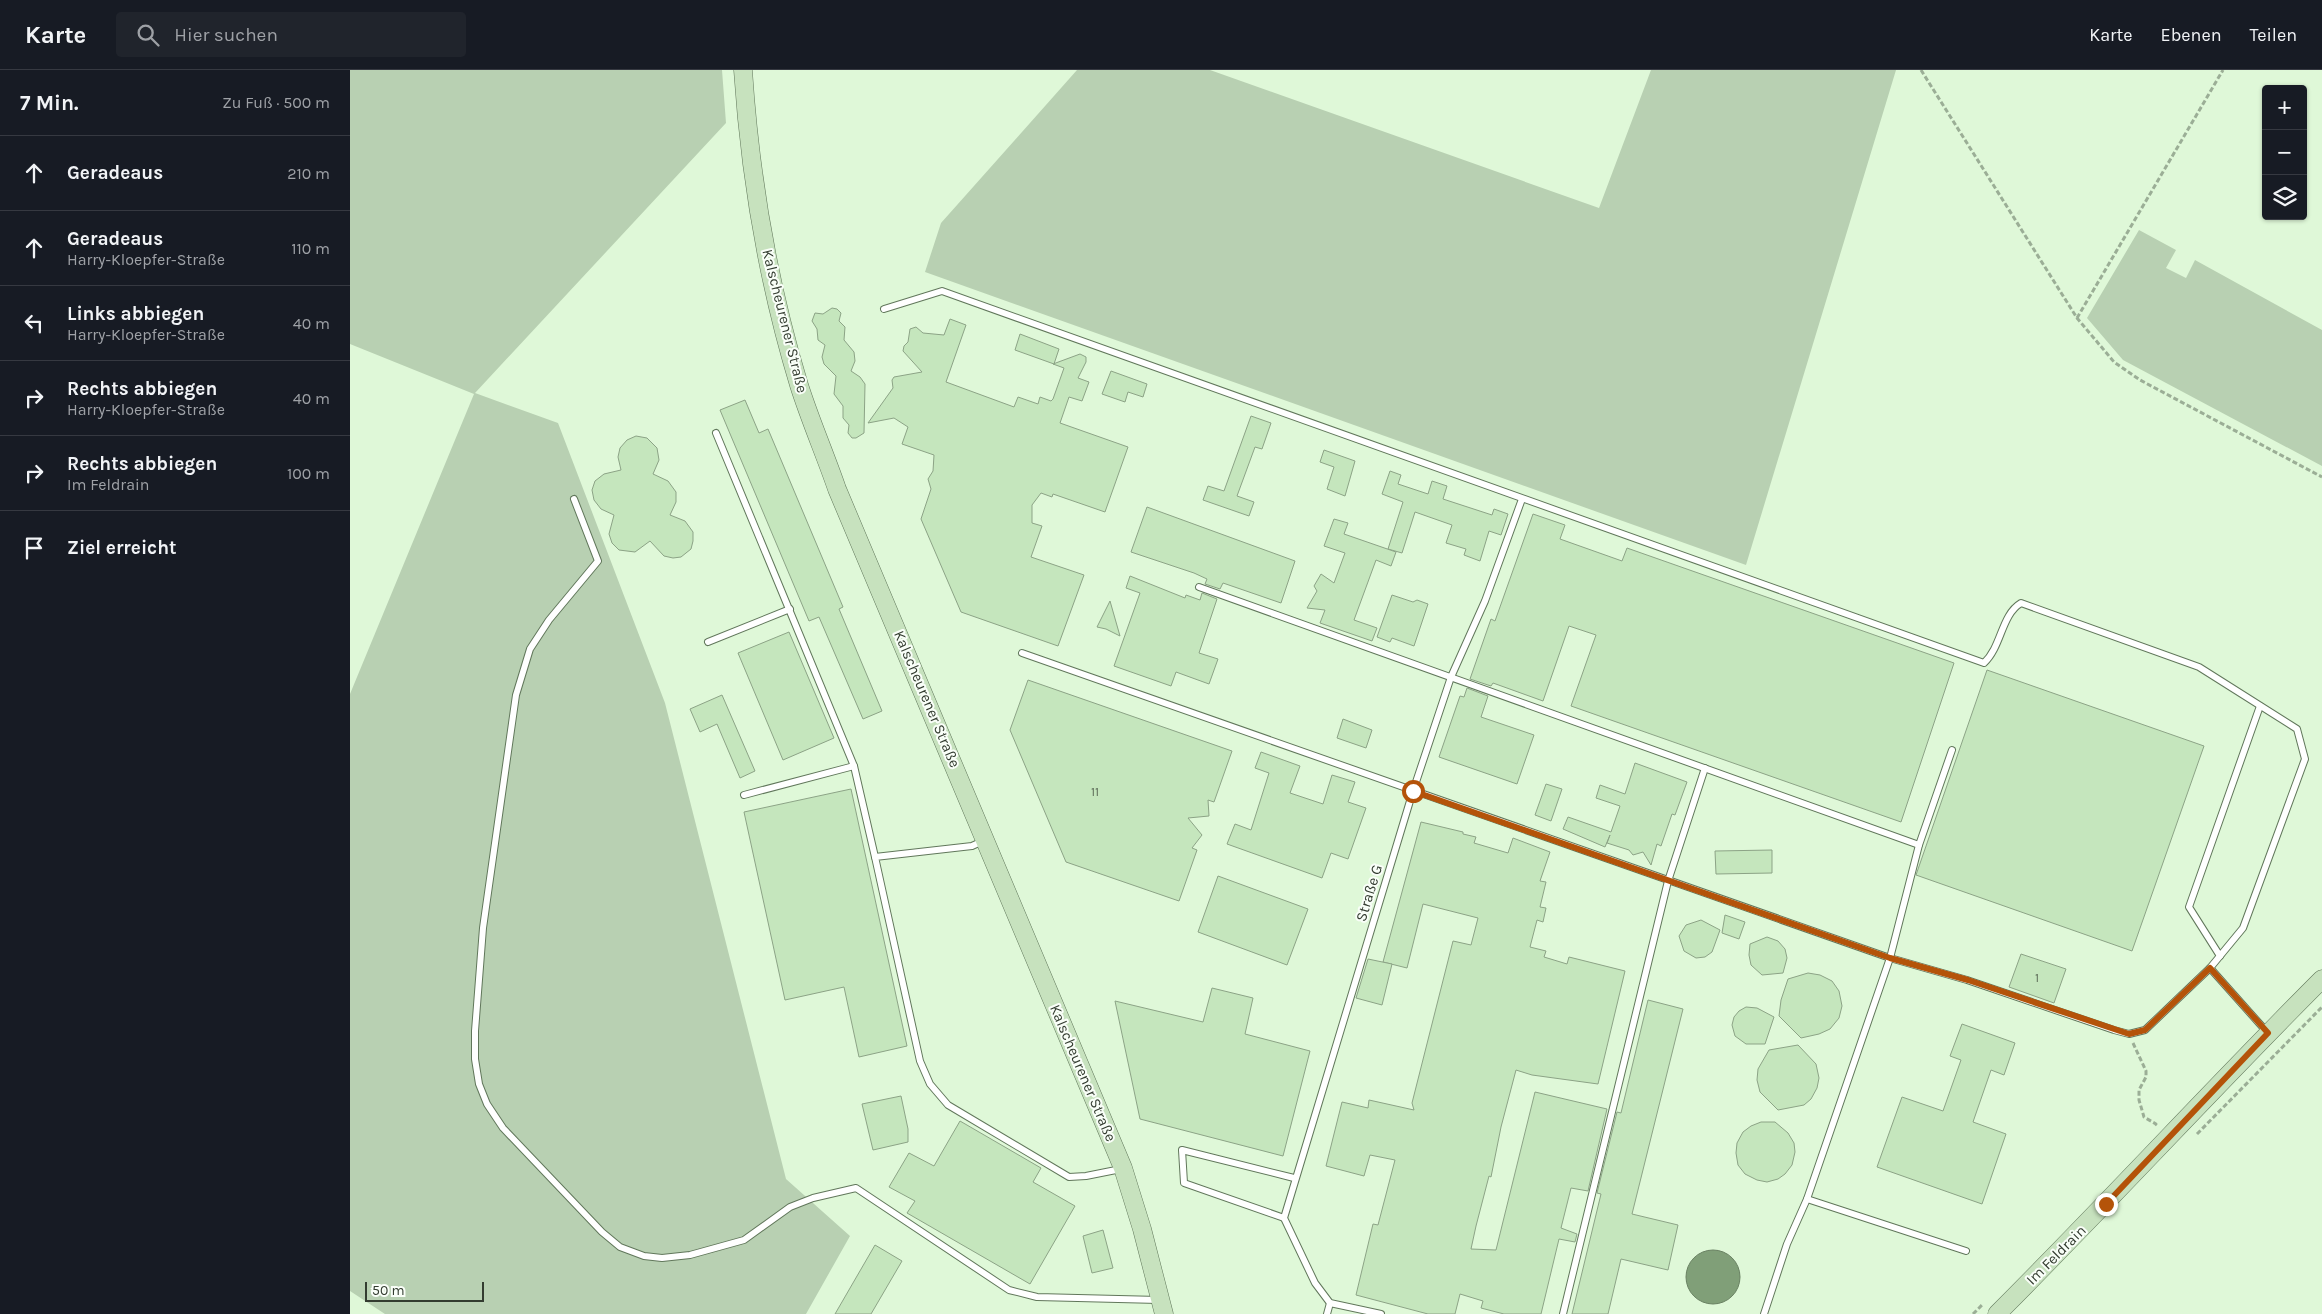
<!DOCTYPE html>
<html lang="de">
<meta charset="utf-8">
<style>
body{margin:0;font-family:Karla,sans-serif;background:#20242c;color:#f1f3f6}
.controls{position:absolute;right:15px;top:15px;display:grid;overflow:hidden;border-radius:5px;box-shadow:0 1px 4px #0004}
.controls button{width:45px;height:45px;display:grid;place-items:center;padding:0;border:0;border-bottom:1px solid #363941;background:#171b24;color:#f1f3f6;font:25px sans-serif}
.scale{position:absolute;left:15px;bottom:12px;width:119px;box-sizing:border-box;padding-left:5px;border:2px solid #333c30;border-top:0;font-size:14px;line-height:18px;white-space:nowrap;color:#333c30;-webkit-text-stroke:4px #f9fef8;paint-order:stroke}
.stop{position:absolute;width:15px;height:15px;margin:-11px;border:4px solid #b45309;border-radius:50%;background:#fff}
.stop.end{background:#b45309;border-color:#fff;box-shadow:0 1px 5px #0008}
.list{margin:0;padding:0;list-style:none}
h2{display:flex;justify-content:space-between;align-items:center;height:65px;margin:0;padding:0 20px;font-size:21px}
h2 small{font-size:16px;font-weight:400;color:#9ea1a6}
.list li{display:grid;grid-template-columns:32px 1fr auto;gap:15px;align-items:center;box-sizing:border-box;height:75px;padding:0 20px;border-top:1px solid #363941}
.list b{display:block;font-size:19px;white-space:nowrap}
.list p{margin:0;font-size:16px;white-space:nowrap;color:#9ea1a6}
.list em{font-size:16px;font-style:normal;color:#9ea1a6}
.icon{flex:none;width:28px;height:28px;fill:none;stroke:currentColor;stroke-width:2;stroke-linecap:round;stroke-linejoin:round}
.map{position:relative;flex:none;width:1972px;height:1244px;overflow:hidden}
header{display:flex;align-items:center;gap:30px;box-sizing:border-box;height:70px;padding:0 25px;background:#171b24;border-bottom:1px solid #363941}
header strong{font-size:24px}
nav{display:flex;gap:28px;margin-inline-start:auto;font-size:18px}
.search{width:350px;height:45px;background:#20242c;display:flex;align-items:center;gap:12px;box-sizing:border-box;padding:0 18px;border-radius:5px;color:#9ea1a6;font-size:19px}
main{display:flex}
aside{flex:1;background:#171b24}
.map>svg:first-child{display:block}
.green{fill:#b8d0b2}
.water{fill:#809f78;stroke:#698162}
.building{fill:#c5e6bd;stroke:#8ca386}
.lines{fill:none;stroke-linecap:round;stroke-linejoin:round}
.lane-casing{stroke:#61775b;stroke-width:8}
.secondary-casing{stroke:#61775b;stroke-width:19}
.path{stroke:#9bae96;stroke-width:3;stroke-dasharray:5 2.5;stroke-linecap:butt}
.lane{stroke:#fff;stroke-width:6}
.secondary{stroke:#c7e2be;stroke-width:18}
.route{stroke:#b45309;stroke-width:6}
.labels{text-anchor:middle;stroke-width:4;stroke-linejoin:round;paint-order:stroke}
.number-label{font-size:12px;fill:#586653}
.street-label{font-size:15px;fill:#333c30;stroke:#f9fef8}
</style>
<header>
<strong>Karte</strong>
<div class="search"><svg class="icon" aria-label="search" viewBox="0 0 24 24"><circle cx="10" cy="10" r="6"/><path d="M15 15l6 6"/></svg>Hier suchen</div>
<nav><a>Karte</a><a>Ebenen</a><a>Teilen</a></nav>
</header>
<main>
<aside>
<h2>7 Min.<small>Zu Fuß · 500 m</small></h2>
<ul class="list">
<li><svg class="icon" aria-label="ahead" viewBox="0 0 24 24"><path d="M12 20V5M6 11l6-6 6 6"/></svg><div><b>Geradeaus</b></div><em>210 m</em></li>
<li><svg class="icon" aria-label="ahead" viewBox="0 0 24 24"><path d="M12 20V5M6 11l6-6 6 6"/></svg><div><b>Geradeaus</b><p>Harry-Kloepfer-Straße</p></div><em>110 m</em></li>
<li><svg class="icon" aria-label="left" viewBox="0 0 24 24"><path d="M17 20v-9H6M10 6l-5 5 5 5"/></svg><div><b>Links abbiegen</b><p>Harry-Kloepfer-Straße</p></div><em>40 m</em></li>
<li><svg class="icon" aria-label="right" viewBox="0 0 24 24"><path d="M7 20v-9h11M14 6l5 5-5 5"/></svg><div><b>Rechts abbiegen</b><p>Harry-Kloepfer-Straße</p></div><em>40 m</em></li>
<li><svg class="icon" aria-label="right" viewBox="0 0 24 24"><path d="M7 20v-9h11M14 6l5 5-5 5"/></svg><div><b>Rechts abbiegen</b><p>Im Feldrain</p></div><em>100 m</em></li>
<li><svg class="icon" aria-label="arrive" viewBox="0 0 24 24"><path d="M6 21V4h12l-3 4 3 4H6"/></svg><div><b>Ziel erreicht</b></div></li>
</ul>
</aside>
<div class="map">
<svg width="1972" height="1244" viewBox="0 0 1972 1244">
<rect width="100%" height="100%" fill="#dff8d8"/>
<g class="green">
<polygon points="0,0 372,0 376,53 125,323 208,353 315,633 436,1109 500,1166 456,1244 35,1244 0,1221 0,624 124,324 0,274"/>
<polygon points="727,0 860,0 1249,138 1301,0 1546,0 1396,495 575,202 591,153"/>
<polygon points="1789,160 1826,180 1816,198 1836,208 1845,190 1972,260 1972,396 1773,290 1737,248"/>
</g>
<circle class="water" cx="1363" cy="1207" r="27"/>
<g class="building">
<polygon points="482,238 487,239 491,243 489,251 495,257 494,270 504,282 505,291 501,301 510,307 515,314 514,363 506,368 502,368 498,363 499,355 493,348 493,336 484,324 486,306 474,294 472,287 475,275 468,270 467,259 462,251 465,243 473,244"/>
<polygon points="600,249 616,255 596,312 664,337 668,327 688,334 690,327 701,331 703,329 714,298 703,294 730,284 736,287 736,292 728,308 739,312 732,331 719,327 710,353 778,377 755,442 703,424 702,427 691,423 682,435 682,453 692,456 681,487 734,505 708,576 611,542 571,449 581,419 578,409 583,401 584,385 552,374 558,357 544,348 518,353 543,318 542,310 544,307 572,302 553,281 554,276 558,272 560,259 566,257 573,263 594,265"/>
<polygon points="670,264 709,279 704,294 665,280"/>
<polygon points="761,301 797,314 793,327 778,322 775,332 752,324"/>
<polygon points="395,330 409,363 418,359 493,537 489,539 532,641 513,649 469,547 459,551 370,340"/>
<polygon points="901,346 921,353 912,379 905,377 887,426 904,432 899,446 853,430 858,416 874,421"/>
<polygon points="286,366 297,368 307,378 309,390 303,404 318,411 326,422 326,432 320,445 335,451 343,462 343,471 341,479 331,487 323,488 314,486 300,471 285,482 269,480 262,473 259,464 264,445 251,439 244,430 242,420 245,411 254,404 271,400 268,387 270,378 277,370"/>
<polygon points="974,380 1005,391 995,426 977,419 984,397 970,392"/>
<polygon points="1040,401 1051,405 1048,414 1078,424 1082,411 1097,416 1093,429 1142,445 1144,439 1158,444 1151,465 1139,461 1130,491 1114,485 1116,479 1096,473 1102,455 1065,442 1052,483 1038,479 1053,432 1032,424"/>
<polygon points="797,437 945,491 931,533 873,513 870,519 855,514 857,509 844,503 781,482"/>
<polygon points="1183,444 1215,455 1210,469 1272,491 1277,478 1604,593 1551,752 1221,636 1246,565 1219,556 1193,631 1143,613 1141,616 1120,609 1141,549 1145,551"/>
<polygon points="984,449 998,453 994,464 1046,482 1041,496 1026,490 1004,550 1027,558 1022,571 970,553 975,540 957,538 967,521 964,516 971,504 984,513 995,483 974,476"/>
<polygon points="780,506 835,528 836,525 850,530 852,523 867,529 849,583 868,589 859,614 826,602 821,616 764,596 790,523 776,518"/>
<polygon points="1042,525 1063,532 1067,530 1078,534 1064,576 1042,568 1040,572 1027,567"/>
<polygon points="760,531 770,566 756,559 747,557"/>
<polygon points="439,562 484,668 433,690 388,583"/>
<polygon points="1637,600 1854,676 1782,881 1566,805"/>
<polygon points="678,610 882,681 864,732 858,730 859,746 838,748 852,765 842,778 847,780 829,831 716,792 660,660"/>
<polygon points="1117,618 1138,626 1131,647 1184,665 1167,714 1089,687 1110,626 1114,627"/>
<polygon points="372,625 405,701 390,708 367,654 350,662 340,639"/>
<polygon points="993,649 1022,660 1016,678 987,668"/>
<polygon points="911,682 950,696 940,723 973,734 982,705 1005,712 998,732 1016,738 998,789 981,783 972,808 877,774 885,754 901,760 919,703 905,698"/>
<polygon points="1285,693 1337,712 1325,745 1322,744 1311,776 1307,774 1301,795 1293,782 1283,785 1279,780 1257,773 1260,765 1255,777 1213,759 1218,747 1261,762 1270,736 1246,728 1250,715 1275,724"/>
<polygon points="1196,714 1212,719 1201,751 1185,745"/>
<polygon points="501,719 557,976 509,987 494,917 435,930 394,742"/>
<polygon points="1071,752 1113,762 1113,764 1126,767 1124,773 1158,783 1163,768 1200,782 1190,811 1196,812 1190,837 1196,838 1193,852 1187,850 1180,877 1196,881 1194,887 1217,894 1219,887 1275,901 1248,1014 1182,1005 1166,1000 1151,1057 1141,1107 1139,1106 1126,1156 1121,1179 1146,1180 1185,1022 1257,1039 1238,1121 1221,1118 1211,1158 1227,1164 1225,1172 1209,1169 1191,1244 1154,1244 1131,1238 1133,1231 1110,1224 1105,1244 1078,1244 1006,1225 1023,1154 1028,1155 1045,1090 1020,1085 1014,1106 976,1096 992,1032 1018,1038 1019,1030 1064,1040 1062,1033 1103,871 1121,875 1128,848 1073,834 1057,898 1033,892"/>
<polygon points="1422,780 1422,803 1366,804 1365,781"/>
<polygon points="868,806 958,839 937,895 848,862"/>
<polygon points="1375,845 1395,852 1389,869 1372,863"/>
<polygon points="1351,850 1370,860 1362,882 1355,887 1346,888 1334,881 1329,866 1336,855"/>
<polygon points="1417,867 1428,871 1435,879 1437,888 1433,903 1412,905 1401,895 1399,885 1400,874"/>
<polygon points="1671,884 1716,899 1704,933 1659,917"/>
<polygon points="1018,889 1042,894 1032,935 1006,928"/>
<polygon points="1458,903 1470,905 1482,911 1489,921 1492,936 1489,948 1480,959 1469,964 1451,968 1429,946 1431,930 1438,909"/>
<polygon points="862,918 903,928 895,964 960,981 933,1086 790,1049 765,931 853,952"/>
<polygon points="1298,930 1333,939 1282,1144 1328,1155 1318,1200 1271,1189 1258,1244 1222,1244 1251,1124 1247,1123 1267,1042 1271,1043"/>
<polygon points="1396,937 1407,938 1424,947 1415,974 1396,974 1385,966 1382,955 1384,947 1389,941"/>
<polygon points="1612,954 1665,973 1654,1005 1641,1000 1623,1052 1656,1064 1632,1134 1527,1097 1552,1027 1593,1041 1611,990 1600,986"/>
<polygon points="1448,975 1466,994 1469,1008 1467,1018 1461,1029 1454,1035 1428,1040 1410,1022 1407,1010 1408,999 1419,980"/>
<polygon points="551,1026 558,1059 558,1072 523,1080 512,1034"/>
<polygon points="610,1051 691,1098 683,1112 725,1136 680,1214 557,1143 565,1131 539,1117 559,1083 584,1096"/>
<polygon points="1425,1052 1438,1063 1444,1073 1445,1082 1442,1095 1435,1104 1428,1109 1417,1112 1407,1110 1395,1104 1388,1095 1386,1083 1387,1073 1393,1062 1401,1056 1411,1052"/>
<polygon points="753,1160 763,1198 742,1203 733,1166"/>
<polygon points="525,1175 552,1191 521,1244 485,1244"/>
</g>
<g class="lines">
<g class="lane-casing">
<g id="lane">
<path d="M534 239 592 221 1634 593C1652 576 1651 545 1671 533L1849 597 1947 659 1955 689 1893 858 1860 898"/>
<polyline points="366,363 504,696 525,787"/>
<polyline points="224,429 248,491 199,550 180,579 166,625 133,858 125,961 125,989 129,1014 137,1034 153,1058 252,1162 270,1177 294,1186 312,1188 340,1185 394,1170 440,1137 463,1128 506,1118 659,1220 687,1227 809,1230"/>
<polyline points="849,517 1569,775"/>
<polyline points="358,572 440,539"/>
<polyline points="672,583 1540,888 1617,910 1764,960 1779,964 1795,960 1860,898 1917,962"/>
<polyline points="394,725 504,696"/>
<polyline points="633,771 622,776 525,787 570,991 580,1014 598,1035 719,1107 736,1106 771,1099"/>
<polyline points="1870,886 1839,837 1910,636"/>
<polyline points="1457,1129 1616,1181"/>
<polyline points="934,1148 834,1113 832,1080 944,1108"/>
<polyline points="977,1244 980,1233"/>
<polyline points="1031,1244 980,1233 965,1213 934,1148 1063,721 1101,607 1135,531 1172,429"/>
<polyline points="1213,1244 1318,811 1355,698"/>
<polyline points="1414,1244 1437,1174 1457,1129 1540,888 1569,775 1602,680"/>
</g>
</g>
<g class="secondary-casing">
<g id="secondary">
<path d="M393 0C400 106 418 213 449 315 460 350 475 384 487 419L773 1098 792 1159 814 1244"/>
<path d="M1647 1244C1757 1134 1862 1019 1972 909"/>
</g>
</g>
<g class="path">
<polyline points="1571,0 1727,248 1764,292 1790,310 1972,407"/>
<polyline points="1727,248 1873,0"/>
<polyline points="1783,973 1796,1001 1796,1007 1789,1020 1789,1030 1794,1047 1806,1054 1804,1056"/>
<polyline points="1847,1064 1972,937"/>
<polyline points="1623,1244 1633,1234"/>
</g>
<use href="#lane" class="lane"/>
<use href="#secondary" class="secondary"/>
</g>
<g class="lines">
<polyline class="route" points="1063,721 1540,888 1618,910 1779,964 1795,960 1860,898 1918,963 1756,1134"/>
</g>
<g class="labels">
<g class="number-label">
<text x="745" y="726">11</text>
<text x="1687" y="912">1</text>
</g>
<g class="street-label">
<text transform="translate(435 251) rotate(76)" y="5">Kalscheurener Straße</text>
<text transform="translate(577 629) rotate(67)" y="5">Kalscheurener Straße</text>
<text transform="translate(1019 823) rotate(-73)" y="5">Straße G</text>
<text transform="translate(733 1003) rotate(67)" y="5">Kalscheurener Straße</text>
<text transform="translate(1706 1185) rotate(-45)" y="5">Im Feldrain</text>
</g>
</g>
</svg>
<div class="controls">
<button>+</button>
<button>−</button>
<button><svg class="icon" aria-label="layers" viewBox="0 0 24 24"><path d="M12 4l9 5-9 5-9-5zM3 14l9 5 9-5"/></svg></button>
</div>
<div class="scale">50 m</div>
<div class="stop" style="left:1063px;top:721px"></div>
<div class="stop end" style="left:1756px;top:1134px"></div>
</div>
</main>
